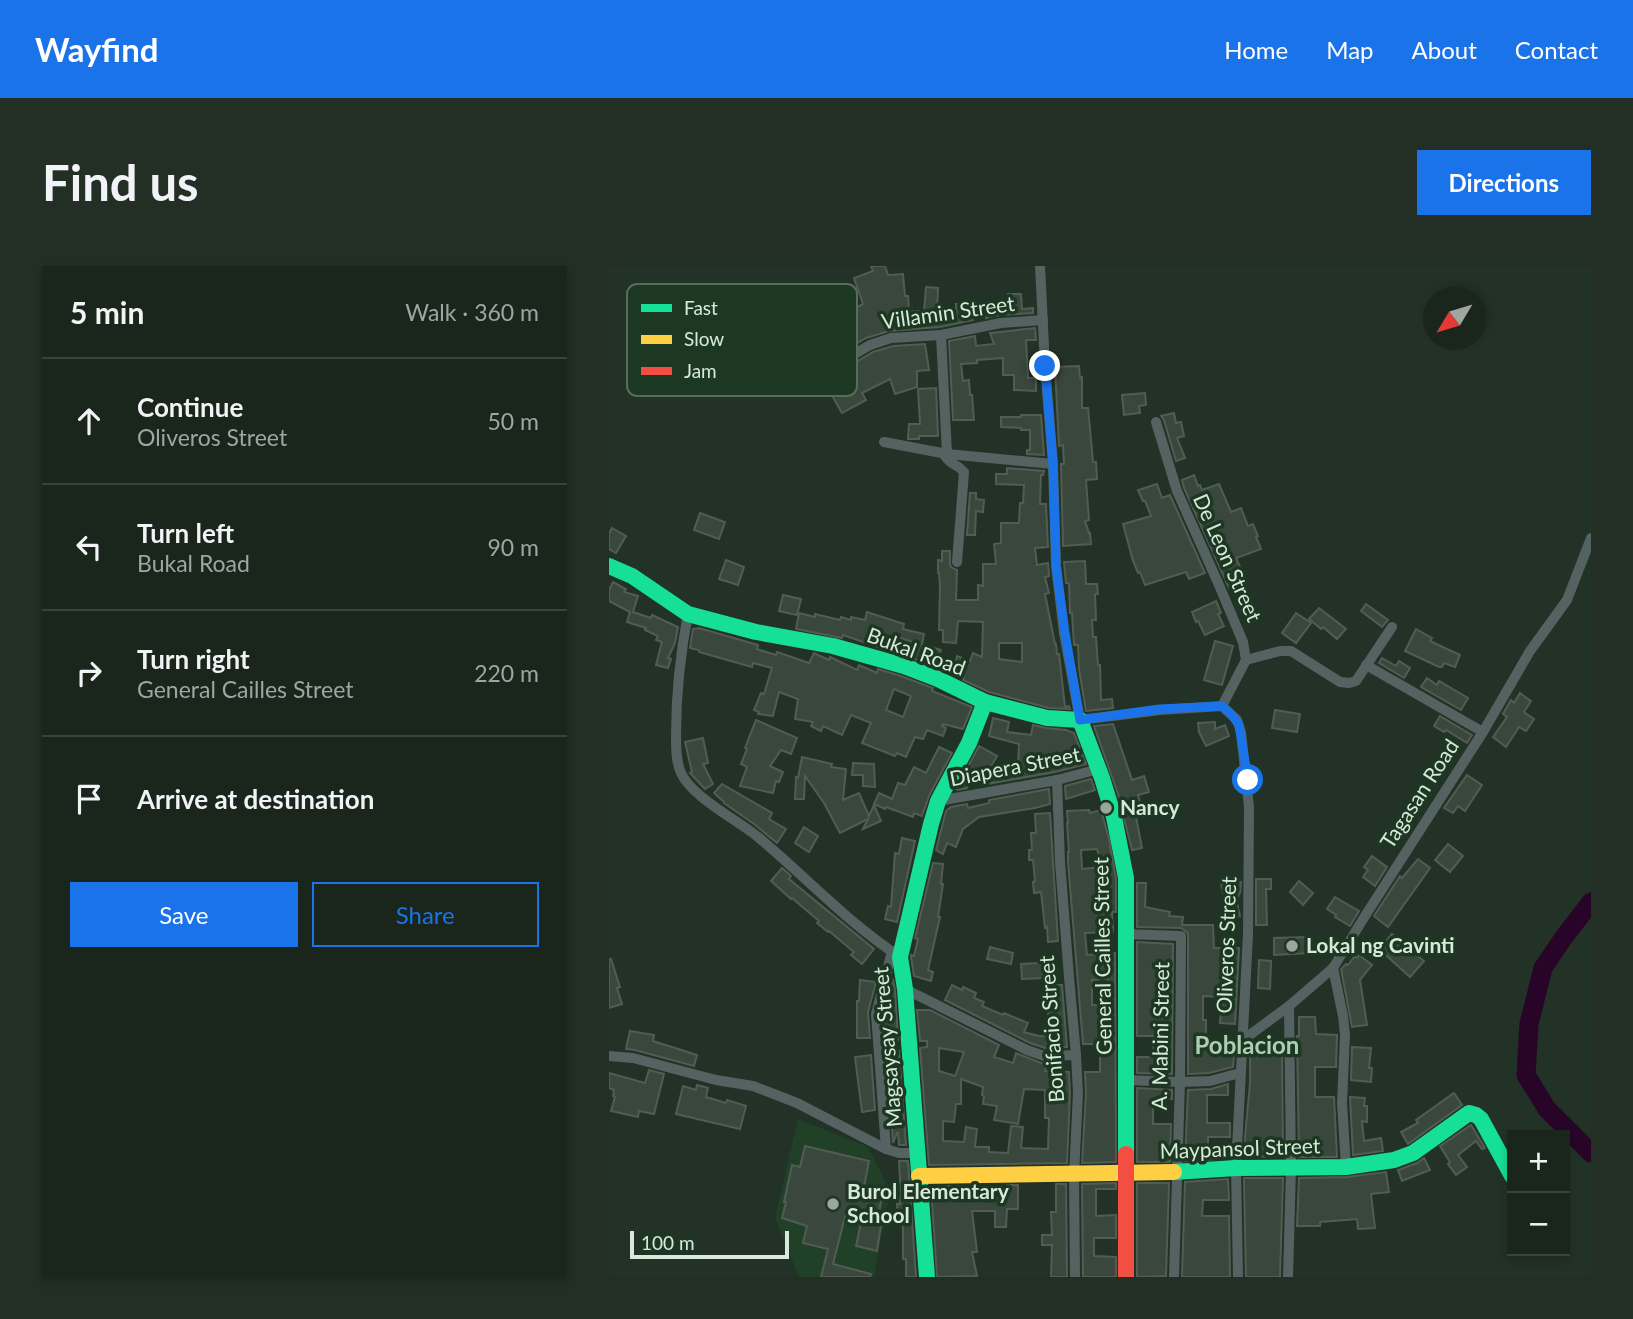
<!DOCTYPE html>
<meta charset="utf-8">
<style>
body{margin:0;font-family:Lato,sans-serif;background:#232e25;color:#f1f3f6}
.controls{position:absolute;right:21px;bottom:21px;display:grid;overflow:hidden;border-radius:0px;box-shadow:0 4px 10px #0003}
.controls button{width:63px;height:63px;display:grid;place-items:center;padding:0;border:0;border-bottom:2px solid #38433b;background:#1a261c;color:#f1f3f6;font:35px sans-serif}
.compass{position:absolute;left:814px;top:21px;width:63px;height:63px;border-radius:50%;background:#1a261c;box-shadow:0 4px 10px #0003;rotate:232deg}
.scale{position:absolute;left:21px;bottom:18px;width:159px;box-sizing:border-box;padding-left:7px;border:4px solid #d8e8da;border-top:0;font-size:19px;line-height:24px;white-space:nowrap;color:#d8e8da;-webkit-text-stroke:5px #1d3822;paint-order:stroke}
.stop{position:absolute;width:21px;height:21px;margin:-16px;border:5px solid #1a73e8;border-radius:50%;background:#fff}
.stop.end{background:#1a73e8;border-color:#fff;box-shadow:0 2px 7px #0008}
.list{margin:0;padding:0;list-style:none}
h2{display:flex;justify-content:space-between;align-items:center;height:91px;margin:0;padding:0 28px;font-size:30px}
h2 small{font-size:23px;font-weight:400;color:#9fa5a3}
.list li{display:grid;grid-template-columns:46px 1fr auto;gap:21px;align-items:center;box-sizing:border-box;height:126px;padding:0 28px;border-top:2px solid #38433b}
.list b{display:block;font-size:26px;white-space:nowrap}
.list p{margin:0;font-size:23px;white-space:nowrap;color:#9fa5a3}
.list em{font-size:23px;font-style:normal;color:#9fa5a3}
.actions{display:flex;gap:14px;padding:21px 28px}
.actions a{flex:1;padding:16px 0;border:2px solid #1a73e8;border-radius:0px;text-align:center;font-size:24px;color:#1a73e8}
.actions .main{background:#1a73e8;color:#fff}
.icon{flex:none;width:38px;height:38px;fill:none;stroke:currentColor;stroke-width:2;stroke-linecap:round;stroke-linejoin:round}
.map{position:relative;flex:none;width:982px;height:1011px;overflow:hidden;border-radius:0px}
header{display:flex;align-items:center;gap:42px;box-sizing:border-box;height:98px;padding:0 35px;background:#1a73e8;color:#fff}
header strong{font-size:33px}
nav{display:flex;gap:38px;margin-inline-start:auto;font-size:24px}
.intro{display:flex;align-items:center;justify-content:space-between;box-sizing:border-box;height:168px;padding:0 42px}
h1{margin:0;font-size:49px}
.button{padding:18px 32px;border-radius:0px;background:#1a73e8;color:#fff;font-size:24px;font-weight:700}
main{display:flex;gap:42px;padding:0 42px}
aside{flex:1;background:#1a261c;border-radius:0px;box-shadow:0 4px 10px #0003}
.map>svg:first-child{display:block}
.built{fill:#204027}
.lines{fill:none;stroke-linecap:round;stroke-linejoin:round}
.river{stroke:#280429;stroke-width:19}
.building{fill:#3a473d;stroke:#515d53;stroke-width:2;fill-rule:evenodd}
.street{stroke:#556262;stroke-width:10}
.fast{stroke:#16e098;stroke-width:16}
.slow{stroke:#ffcf43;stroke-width:16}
.jam{stroke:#f24e42;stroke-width:16}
.route{stroke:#1a73e8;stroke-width:9}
.poi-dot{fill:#99a89b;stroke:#1d3822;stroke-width:2.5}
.labels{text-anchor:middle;stroke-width:7;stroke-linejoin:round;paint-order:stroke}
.street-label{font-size:21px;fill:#d8e8da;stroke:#1d3822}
.poi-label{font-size:21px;font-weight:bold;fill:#d8e8da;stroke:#1d3822;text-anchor:start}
.quarter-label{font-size:24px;font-weight:bold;fill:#aeceb2;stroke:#1d3822}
.key{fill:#1d3822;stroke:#556d59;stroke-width:2}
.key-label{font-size:19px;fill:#d8e8da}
</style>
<header>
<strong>Wayfind</strong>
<nav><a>Home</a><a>Map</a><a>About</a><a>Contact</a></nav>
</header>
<div class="intro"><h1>Find us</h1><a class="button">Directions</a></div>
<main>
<aside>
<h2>5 min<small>Walk · 360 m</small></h2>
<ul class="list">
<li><svg class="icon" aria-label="ahead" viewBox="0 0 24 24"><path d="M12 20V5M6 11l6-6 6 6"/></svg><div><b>Continue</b><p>Oliveros Street</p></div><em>50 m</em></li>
<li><svg class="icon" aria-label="left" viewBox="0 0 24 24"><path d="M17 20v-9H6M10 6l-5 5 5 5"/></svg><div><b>Turn left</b><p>Bukal Road</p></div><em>90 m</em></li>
<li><svg class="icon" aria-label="right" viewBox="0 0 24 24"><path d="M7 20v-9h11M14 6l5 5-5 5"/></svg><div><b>Turn right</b><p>General Cailles Street</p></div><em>220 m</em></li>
<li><svg class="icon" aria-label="arrive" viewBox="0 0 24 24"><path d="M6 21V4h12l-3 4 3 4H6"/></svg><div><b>Arrive at destination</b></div></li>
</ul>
<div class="actions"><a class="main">Save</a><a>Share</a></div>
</aside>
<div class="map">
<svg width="982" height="1011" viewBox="0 0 982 1011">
<rect width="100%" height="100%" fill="#233226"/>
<polygon class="built" points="189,853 259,881 281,925 265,1011 190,1011 166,952"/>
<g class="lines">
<polyline class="river" points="982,636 955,671 934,702 920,758 917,809 938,843 982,887"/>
</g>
<g class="building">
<polygon points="262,0 276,0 279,9 294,8 296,30 299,30 300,45 315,45 317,21 329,22 328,48 347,47 347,38 355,38 355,40 363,40 364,54 331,61 280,65 257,72 211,99 205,106 194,86 207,78 209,82 229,69 227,65 239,58 234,49 254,38 245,12 264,5"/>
<polygon points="399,28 412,28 413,43 424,42 424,47 391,49 377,52 373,37 399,37"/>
<polygon points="426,62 427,74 417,74 419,112 427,112 427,125 405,124 405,109 394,109 394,92 368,94 368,97 352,98 354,115 360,114 361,129 363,129 365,154 344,154 340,75 366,70 367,80 385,78 381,67"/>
<polygon points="316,78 320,104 308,105 308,121 286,128 281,113 253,127 257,134 233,147 214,114 219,113 264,86 284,80"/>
<polygon points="470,100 471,112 473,111 473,142 479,142 484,196 487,196 488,213 477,214 480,254 476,255 480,267 481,267 482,278 454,280 452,198 455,198 454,179 450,180 446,101"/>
<polygon points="327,122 329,170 310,170 310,173 299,173 300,158 311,158 309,123"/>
<polygon points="536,127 537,139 530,140 531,147 515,149 513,129"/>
<polygon points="565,147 567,157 572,156 575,170 568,172 576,192 567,195 555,154 552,150"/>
<polygon points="412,149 432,149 435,189 418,188 418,184 421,184 421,164 412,164 412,162 392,161 392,151 412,151"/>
<path d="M398 202 435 205 434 209H432L431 238H437L439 281 426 282 428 299 439 297 440 310 436 311 440 327 436 328 446 378H447L448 388H450L456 441 460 440 461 443 440 442 380 426 354 414 355 411 300 391 304 376 288 371 283 386 234 369 233 372 187 363 190 347 206 351V348L231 354 232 351 242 354V351L256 354 258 346 295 358 294 363 315 368 313 378 332 384 329 391 346 398 348 390 361 395 364 387 373 391 374 356 349 355 347 377 334 376V364H330L331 321 330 307H329V294L333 295V285H341V299L343 302 348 304 347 334H369V319L374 320V298H387L385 278 392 277V257H410L411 237H414L415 219 387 218V208H398ZM390 377H413V396L390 393Z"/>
<polygon points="585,209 589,220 591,219 593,224 610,218 622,246 632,242 639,260 644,258 649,270 647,271 652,283 627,292 637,314 620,322 575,222 573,214"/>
<polygon points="548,218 553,232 561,229 596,307 580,313 577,306 536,319 531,306 529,307 524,295 514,258 542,250 536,235 534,235 529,224"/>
<polygon points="361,227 367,227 367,233 375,234 374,246 367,245 366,269 358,269"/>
<polygon points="91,247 116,256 110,273 85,264"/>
<polygon points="3,262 17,270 7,287 0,283 0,268"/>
<polygon points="117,294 135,301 129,319 110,313"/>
<polygon points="476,295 477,318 488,318 489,328 486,328 487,354 483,354 484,371 487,371 489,399 491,399 492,434 503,433 504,442 477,445 470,403 469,379 465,379 463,347 461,347 460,317 457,317 455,296"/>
<polygon points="4,316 17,323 15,326 29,330 24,346 42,352 43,349 69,361 66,377 59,392 62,393 59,402 47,399 53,376 47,374 49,370 36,364 37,362 18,356 21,346 0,335 0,324"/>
<polygon points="174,329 192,333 188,349 170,345"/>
<polygon points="607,335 612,347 609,348 615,360 596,369 589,355 587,356 583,346"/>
<polygon points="757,338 779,354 773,361 752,345"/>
<polygon points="710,342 737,363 728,373 714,361 712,363 700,353"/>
<polygon points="687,347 702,357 687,377 673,367"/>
<path d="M90 362 149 379 148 383 167 389 168 386 200 397 205 387 220 394 221 391 248 404 250 399 268 407 269 403 292 410 324 422 323 425 363 441 354 463 334 458 333 460 337 462 334 470 318 464 314 473 306 471 297 491 288 487 286 490 253 477 262 457 242 449 233 469 214 460 212 465 202 460 204 456 186 453 189 433 170 426 164 450 149 448 150 446 145 444 152 427 155 428 163 402 144 397 143 401 90 386V384L81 382 84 363ZM285 423 302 430 294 451 277 444Z"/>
<polygon points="807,363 823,372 821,375 851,389 846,401 835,397 833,401 830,401 796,385"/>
<polygon points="606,375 624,380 613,419 595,414"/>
<polygon points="773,392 787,400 790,395 801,402 795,412 770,397"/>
<polygon points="818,412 828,419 830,415 859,432 852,444 812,421"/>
<polygon points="911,427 922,435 915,446 925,453 917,465 910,461 897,481 884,471 898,451 894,448 902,434 905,437"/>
<polygon points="666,444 691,448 688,466 663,462"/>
<polygon points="831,450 863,469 858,477 837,464 835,466 825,460"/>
<polygon points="384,452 400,456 398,466 422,469 424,459 437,462 457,464 465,467 477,498 446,506 378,518 375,501 368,513 364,511 358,522 349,524 347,523 370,480 388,490 380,504 409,499 410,478 380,470"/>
<polygon points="147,454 188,472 182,488 172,484 161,500 174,506 170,516 167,515 164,527 131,520 138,501 132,498 138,483 136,482"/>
<polygon points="606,456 606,463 616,459 620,470 597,480 590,466 589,457"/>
<polygon points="504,458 523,514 535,510 540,526 529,529 532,540 529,541 532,549 527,551 533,582 523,584 509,528 485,460"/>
<polygon points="94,472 99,497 94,498 104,518 96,523 81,507 83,506 76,476"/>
<polygon points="330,481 343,487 320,530 313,550 305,547 304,551 277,541 276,543 265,538 270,527 283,533 289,517 296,519 305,501 317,507"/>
<polygon points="193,491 223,498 222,501 237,503 234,534 250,527 260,550 265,539 272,555 254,563 259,553 231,567 215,537 196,510 195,533 186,533 187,511 189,512"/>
<polygon points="244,497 265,498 266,521 254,520 254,509 243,509"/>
<polygon points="858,509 873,519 856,545 849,540 844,547 835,542"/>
<polygon points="482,513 486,524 457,533 456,520"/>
<polygon points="113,518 163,547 160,553 177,563 168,577 145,558 115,537 115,536 105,527"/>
<polygon points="440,523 441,538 426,542 370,551 354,563 347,581 338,577 334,588 327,584 337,545 342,541 358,538 359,542 380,537 380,534"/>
<path d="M480 544 481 547 492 544 500 573 507 613V646H503L504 666 476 667 478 689 506 687 507 896 473 897 477 827 476 806H491V778H474L459 596V586H460L458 557H459L458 545ZM488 583 493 601 473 603 472 584ZM499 713 501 739H483V714Z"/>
<polygon points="441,547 449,675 439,676 438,661 436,662 432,626 425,627 424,616 426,615 424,594 420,594 420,584 423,584 422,567 427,567 426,548"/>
<polygon points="195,561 209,570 200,586 186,577"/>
<polygon points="293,572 306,575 288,656 276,653 279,640 282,641 286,587 290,588"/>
<polygon points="839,578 854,590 841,606 826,594"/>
<polygon points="763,590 778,601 766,620 754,611 759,604 755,601"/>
<polygon points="809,593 821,602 779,661 765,650 791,610 793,612"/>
<polygon points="324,597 334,598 332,618 334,618 329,651 331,651 319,704 324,706 322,715 305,710 302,691 302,689 305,690 309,673 306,672"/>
<polygon points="173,602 182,610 180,613 265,683 253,698 242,689 245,686 220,665 219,666 208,657 210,655 183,632 182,633 162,615"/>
<polygon points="611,613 632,616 631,627 630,627 628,637 631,650 620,653 615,633 616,627 614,627"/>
<polygon points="647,613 662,613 662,623 657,623 658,659 647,659"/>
<polygon points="690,615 704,627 694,639 681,626"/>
<polygon points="528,617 537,617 536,641 561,646 560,650 574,651 573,659 604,659 605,682 630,682 626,758 611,757 613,731 594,730 594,754 597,754 597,777 626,777 624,801 600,807 579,808 579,667 572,662 528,661"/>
<polygon points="726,631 750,645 741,660 726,651 727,649 718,643"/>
<polygon points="783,668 815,695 801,711 770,683"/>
<polygon points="700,671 701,687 665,689 665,672"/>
<polygon points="528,676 564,678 563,808 528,807 528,791 544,791 545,770 528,770"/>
<polygon points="381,681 404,687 402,698 378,693"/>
<polygon points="750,689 763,699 751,714 758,759 743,761 732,703 737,698 739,699 746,690 748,692"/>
<polygon points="0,693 2,693 11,721 8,722 13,738 0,742"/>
<polygon points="650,694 662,695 661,723 649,722"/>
<polygon points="446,696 448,719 453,719 458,781 436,782 421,777 336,734 343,719 353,724 354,721 367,727 365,732 375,736 373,740 394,749 395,747 419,757 415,766 430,770 441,770 436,712 413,713 412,698"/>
<polygon points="284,713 286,724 289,774 277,773 275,749"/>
<polygon points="251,714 267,716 259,746 261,772 248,772 248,735 250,735"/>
<path d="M308 744H321L390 779 385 791 404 797 407 787 432 797 438 798 436 805 460 806 461 827 458 897 320 899 311 782 318 781V775H311ZM330 782 355 786 346 810 330 805ZM352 813 374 821 373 829 375 830 374 838 388 840 385 854 409 858 415 823 436 824V852H440L439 883 412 882 414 861 402 860 399 887 380 886V881H366L368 863 357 861 355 876 334 875V855L345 856 347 838H352Z"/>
<polygon points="690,751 706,751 707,768 728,769 727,801 706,801 706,831 725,831 728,891 690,891 688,770 690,770"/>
<polygon points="21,765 45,769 44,775 88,789 85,800 26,784 17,783"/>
<polygon points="649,775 656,782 673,782 674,890 637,891 636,871 641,817 641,781"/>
<polygon points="743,781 762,782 760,802 763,802 762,816 742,814"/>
<polygon points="290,785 297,879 290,879 289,867 288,867 284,877 278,787"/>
<polygon points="262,789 266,844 253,846 246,791"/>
<polygon points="40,804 55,808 45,848 30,845 29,851 2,845 6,831 4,830 5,824 0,822 0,807 36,817"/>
<polygon points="619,818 619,829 598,829 598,857 621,857 621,871 599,871 599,888 609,888 609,893 576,895 579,824 602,823"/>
<polygon points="88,819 99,822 97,831 117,837 118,834 137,840 131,863 67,848 74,820 87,824"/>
<polygon points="528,822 563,824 563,833 544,833 544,858 562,858 561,896 528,896"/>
<polygon points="845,827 853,839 799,878 792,866 809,857 807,854"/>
<polygon points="741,831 756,832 755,840 758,840 758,856 753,855 755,875 772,872 774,885 744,889"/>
<polygon points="862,859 876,882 873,883 867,875 849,889 858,901 847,909 839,898 841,896 831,880"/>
<polygon points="196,880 260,895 255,921 274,926 269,951 273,952 268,985 247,980 254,947 238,943 224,998 262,1008 261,1011 212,1011 219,983 194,977 198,960 173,952 177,936 175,936 183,899 191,901"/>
<polygon points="815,892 821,904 793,915 789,904 808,897"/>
<polygon points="290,895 299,895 307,1011 297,1011 297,993 294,993 294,963 293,955 289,955 288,938 291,938 290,932 292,931"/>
<polygon points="777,906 780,926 762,928 766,962 749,963 748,953 711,956 711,960 688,960 690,912 738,911"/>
<polygon points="635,912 674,912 671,1011 637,1011"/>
<polygon points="619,913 620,934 594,934 593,950 620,950 621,1011 574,1011 573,1010 576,916"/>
<polygon points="507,917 507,923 487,923 487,950 507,949 507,972 485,972 485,990 507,991 507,1011 474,1011 473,918"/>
<polygon points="528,917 560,917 557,1010 528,1011"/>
<polygon points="447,918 457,918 458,1011 442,1011 443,979 433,979 433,969 443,969 442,946 447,946"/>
<polygon points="398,919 409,919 409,943 398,943 397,961 386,961 386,945 363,945 368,986 363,986 368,1010 328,1011 322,920 360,920 360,922 372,922 372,929 398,928"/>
</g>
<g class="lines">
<g class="street">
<polyline points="431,0 436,100 444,198 447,300 455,367 471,454 551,444 613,440"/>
<polyline points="332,69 338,188"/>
<polyline points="215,106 261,79 282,72 332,69 392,57 434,54"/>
<polyline points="547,156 568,225 610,319 634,376 637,394 613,440"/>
<polyline points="275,176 338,188 444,198"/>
<path d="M335 188C341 200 348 197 355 206L348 296"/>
<path d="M79 348C71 389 67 429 67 470 67 482 67 496 72 507 82 530 128 554 149 571 197 611 238 656 291 691"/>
<polyline points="637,394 671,385 682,385 731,416 740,417 747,415 783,361"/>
<polyline points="757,399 874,466"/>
<polyline points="613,440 628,454 632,466 640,541 639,668 627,902 629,1011"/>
<polyline points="448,514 451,596 460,711 467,789 469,827 465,909 466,1011"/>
<polyline points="329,535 448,514 490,503"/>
<polyline points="517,668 572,670 571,816 565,1011"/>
<polyline points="724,702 734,750 736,769 733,837 737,901"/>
<polyline points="296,723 418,784 435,790 467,789"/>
<polyline points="634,774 680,740 724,702 756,650 874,466 921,385 958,334 982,272"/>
<polyline points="0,790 24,792 107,814 144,820 188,837 277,883 290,887 308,887"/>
<polyline points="517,814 571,816 601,815 631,807"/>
<polyline points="277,883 267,748 283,685"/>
<polyline points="679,1011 682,902 680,740"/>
</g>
<g class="fast">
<polyline points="0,300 23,310 79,348 147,366 224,380 295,400 329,413 376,436 438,452 471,454 493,512 505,551 517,612 517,888"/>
<polyline points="565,906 627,902 737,901 785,894 804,887 860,847 867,849 872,853 903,910"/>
<polyline points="318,1011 296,723 291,691 322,558 329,535 360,477 376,436"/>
</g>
<polyline class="slow" points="310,910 565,906"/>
<polyline class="jam" points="517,888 517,1011"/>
</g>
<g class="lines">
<polyline class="route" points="436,100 444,198 447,300 456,367 471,454 551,443 613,440 623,449 630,459 639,514"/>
</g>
<g class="poi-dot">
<circle cx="497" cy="542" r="7"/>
<circle cx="683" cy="680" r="7"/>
<circle cx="224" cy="938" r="7"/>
</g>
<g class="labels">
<g class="street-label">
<text transform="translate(339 47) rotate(-8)" y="7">Villamin Street</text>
<text transform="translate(618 292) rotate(66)" y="7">De Leon Street</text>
<text transform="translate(307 386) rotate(20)" y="7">Bukal Road</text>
<text transform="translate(406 501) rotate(-11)" y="7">Diapera Street</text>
<text transform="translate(811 528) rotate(-57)" y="7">Tagasan Road</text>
<text transform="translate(618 679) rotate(-88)" y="7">Oliveros Street</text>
<text transform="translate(494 690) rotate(-91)" y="7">General Cailles Street</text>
<text transform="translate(443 763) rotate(-94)" y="7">Bonifacio Street</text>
<text transform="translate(552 770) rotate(-89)" y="7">A. Mabini Street</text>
<text transform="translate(279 781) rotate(-95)" y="7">Magsaysay Street</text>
<text transform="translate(631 883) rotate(-2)" y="7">Maypansol Street</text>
</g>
<g class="poi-label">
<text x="511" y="549">Nancy</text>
<text x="697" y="687">Lokal ng Cavinti</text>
<text x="238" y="933">Burol Elementary<tspan x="238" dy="24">School</tspan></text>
</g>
<g class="quarter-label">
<text x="638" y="788">Poblacion</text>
</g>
</g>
<rect x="18" y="18" width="230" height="112" rx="10" class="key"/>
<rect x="32" y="38" width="31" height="8" fill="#16e098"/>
<rect x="32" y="69" width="31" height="9" fill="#ffcf43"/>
<rect x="32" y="101" width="31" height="8" fill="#f24e42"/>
<g class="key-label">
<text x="75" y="49">Fast</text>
<text x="75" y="80">Slow</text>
<text x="75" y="112">Jam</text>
</g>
</svg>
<div class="controls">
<button>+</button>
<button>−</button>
</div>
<svg class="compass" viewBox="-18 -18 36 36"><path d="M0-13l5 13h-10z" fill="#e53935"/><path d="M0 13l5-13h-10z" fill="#9fa5a3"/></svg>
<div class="scale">100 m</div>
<div class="stop" style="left:639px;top:514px"></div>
<div class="stop end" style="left:436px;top:100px"></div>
</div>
</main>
